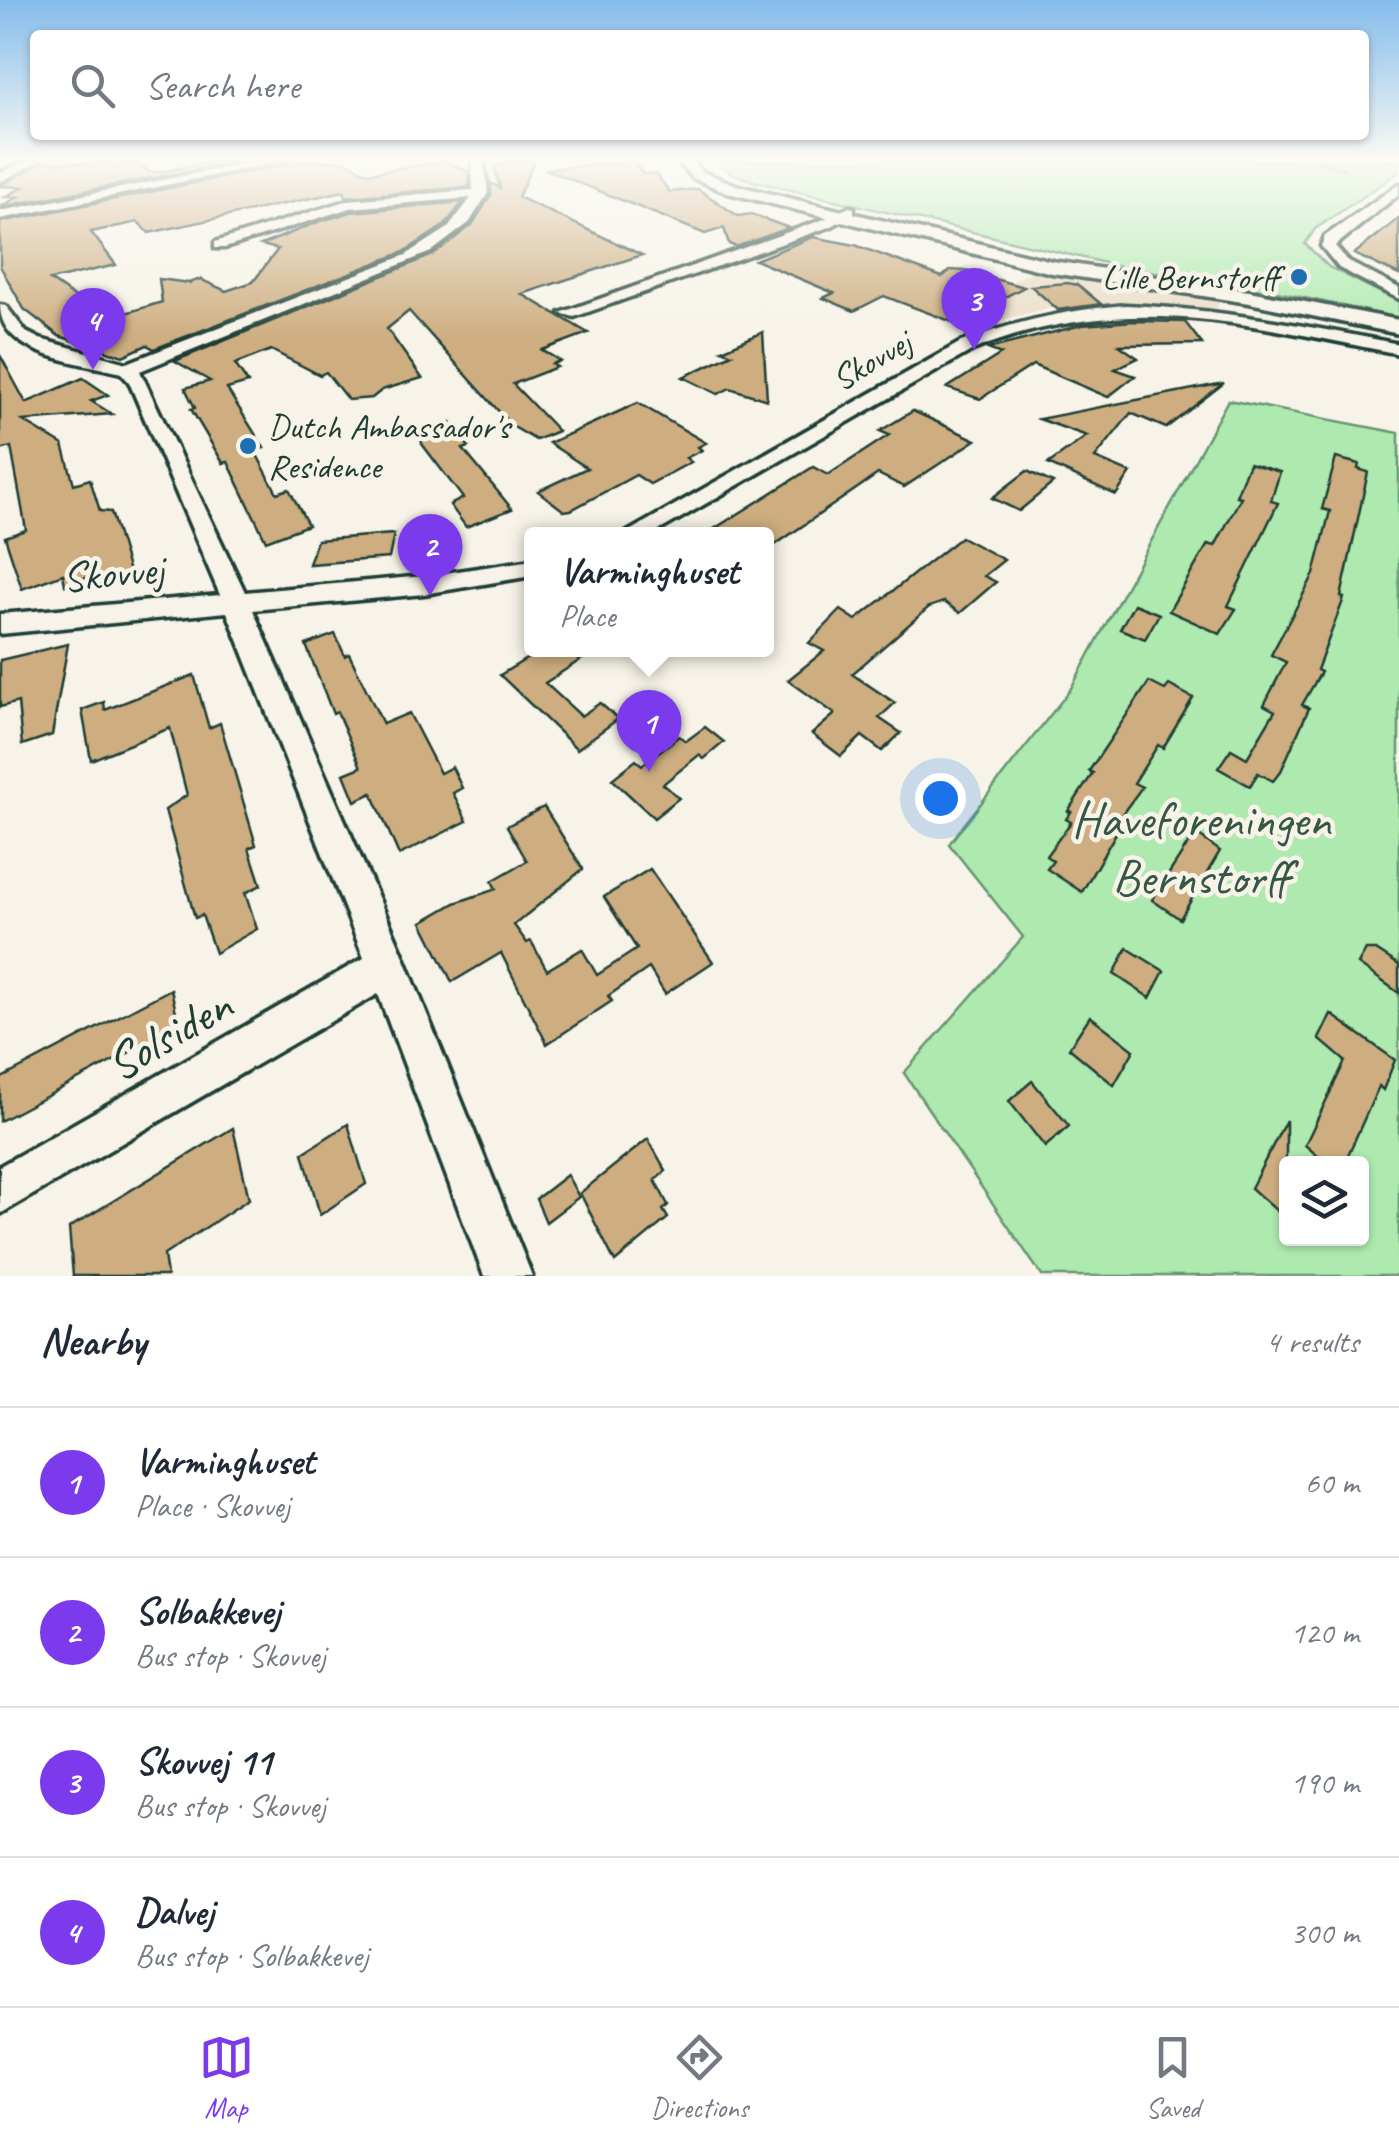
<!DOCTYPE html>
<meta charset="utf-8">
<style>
body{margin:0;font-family:Caveat,sans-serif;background:#f2f2f3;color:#1f2937}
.controls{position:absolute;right:30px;bottom:30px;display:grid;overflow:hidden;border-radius:10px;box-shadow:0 2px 8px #0004}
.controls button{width:90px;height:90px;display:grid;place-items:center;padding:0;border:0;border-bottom:2px solid #e0e1e3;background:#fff;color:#1f2937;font:50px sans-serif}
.you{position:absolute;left:940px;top:798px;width:35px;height:35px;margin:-25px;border:8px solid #fff;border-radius:50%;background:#1a73e8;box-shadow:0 0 0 15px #1a73e833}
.badge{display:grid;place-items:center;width:65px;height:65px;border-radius:50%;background:#7c3aed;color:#fff;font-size:32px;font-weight:700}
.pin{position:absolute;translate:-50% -82px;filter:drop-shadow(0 2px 5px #0008)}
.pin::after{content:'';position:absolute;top:52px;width:35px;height:30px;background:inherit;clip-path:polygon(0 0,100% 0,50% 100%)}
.popup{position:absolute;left:524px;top:527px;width:250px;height:130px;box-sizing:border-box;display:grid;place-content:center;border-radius:10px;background:#fff;filter:drop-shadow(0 2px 8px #0005);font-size:32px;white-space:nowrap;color:#747a83}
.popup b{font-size:38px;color:#1f2937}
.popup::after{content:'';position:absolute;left:50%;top:100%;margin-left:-20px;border:20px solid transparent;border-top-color:#fff}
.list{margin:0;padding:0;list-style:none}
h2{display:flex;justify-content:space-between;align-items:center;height:130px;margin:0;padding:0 40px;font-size:42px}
h2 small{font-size:32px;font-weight:400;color:#747a83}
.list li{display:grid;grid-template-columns:65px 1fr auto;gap:30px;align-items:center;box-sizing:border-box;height:150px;padding:0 40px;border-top:2px solid #e0e1e3}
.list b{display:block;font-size:38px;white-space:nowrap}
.list p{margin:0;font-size:32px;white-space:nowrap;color:#747a83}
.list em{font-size:32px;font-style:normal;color:#747a83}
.icon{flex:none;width:55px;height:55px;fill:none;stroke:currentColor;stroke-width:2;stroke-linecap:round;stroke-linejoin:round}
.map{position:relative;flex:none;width:1399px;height:1276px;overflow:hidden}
.search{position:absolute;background:#fff;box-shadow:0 2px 8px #0004;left:30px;right:30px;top:30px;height:110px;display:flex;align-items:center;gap:25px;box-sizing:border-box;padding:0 35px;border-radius:10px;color:#747a83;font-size:38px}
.sheet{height:730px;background:#fff}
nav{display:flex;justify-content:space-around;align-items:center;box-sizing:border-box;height:140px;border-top:2px solid #e0e1e3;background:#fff;font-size:28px;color:#747a83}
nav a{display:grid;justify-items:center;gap:5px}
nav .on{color:#7c3aed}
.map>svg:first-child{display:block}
.built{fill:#ebdec9}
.green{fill:#aeeaaf;stroke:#669472;stroke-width:2.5;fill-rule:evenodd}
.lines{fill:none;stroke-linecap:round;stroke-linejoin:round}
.stream{stroke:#6291a4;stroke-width:4}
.building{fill:#ceae81;stroke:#1f3d34;stroke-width:2.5}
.minor-casing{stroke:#1f3d34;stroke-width:7}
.tertiary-casing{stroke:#1f3d34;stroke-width:7}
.minor{fill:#f7f3e8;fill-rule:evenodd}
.tertiary{fill:#f7f3e8;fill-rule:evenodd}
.poi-dot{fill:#1f6fb2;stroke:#f7f3e8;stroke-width:4}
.labels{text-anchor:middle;stroke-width:9;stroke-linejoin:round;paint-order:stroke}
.far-poi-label{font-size:35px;fill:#1f3d34;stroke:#f7f3e8;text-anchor:end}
.far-street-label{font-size:35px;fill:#1f3d34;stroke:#f7f3e8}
.street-label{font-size:42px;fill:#1f3d34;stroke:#f7f3e8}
.near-park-label{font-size:50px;fill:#345746;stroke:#f7f3e8}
.near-street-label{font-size:50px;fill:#1f3d34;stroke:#f7f3e8}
</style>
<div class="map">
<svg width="1399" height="1276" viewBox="0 0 1399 1276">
<rect width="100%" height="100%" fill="#f7f3e8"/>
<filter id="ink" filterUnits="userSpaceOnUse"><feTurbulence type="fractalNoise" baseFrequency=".01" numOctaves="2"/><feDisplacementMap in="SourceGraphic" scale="20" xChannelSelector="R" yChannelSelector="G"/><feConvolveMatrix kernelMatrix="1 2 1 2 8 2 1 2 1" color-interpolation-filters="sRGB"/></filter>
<g filter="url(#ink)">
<polygon class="built" points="1033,271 1105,285 1220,302 1217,309 1158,304 1050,308 1001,320 964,306"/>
<g class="green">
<polygon points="717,161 1399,161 1399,172 1315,229 1305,244 1329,267 1399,302 1399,318 1273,291 1118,266 753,181 731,173"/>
<path d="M1228 400 1399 433V1276H1042L904 1073 1023 937 949 844 1070 690ZM1286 1164H1362V1238H1286Z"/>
</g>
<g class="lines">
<polyline class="stream" points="1314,161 1345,169"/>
</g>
<g class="building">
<polygon points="217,161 242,161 0,207 18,197 5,197 23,187 0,186 42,162 140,164 149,172 160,172"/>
<polygon points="288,161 345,161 368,173 446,161 469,172 469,187 346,197 344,191 149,233 138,222 91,232 116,265 50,280 106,319 162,302 159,279 189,283 200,279 226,291 253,282 278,249 261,245 318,222 351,212 463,202 445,225 404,252 154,349 147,345 123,356 59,336 24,309 0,266 0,222 285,165"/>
<polygon points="500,161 534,161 518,197 642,255 522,294 588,333 542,350 560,361 552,364 557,367 513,384 558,431 536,440 512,426 409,311 387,329 422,378 382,390 372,398 348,400 326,372 320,375 271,350 235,364 248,383 227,389 264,448 255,451 277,493 289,489 308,525 266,541 228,462 223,463 191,409 195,408 185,388 210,381 175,361 433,255 472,225 491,195 491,183 500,188 494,166 502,165"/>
<polygon points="634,162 643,174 656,174 670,192 698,189 738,216 751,214 789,228 736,247 729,244 724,228 705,234 545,169"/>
<polygon points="1399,218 1399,275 1354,254 1378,235"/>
<polygon points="813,237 855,245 942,277 951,270 966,271 1024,287 955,323 884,296 854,311 823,298 834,293 755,260"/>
<polygon points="1068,283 1078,285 1101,304 1058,310 1031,286"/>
<polygon points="1134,321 1185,322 1202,344 1119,345 1138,358 1115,369 1135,376 1108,397 1033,365 980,399 947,388 1001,354 988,349 1082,325"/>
<polygon points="763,332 767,400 730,388 718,394 683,377 732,354 722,350"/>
<polygon points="0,355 26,403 83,378 108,395 91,401 112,414 23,421 63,445 74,484 90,479 100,511 111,512 130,575 95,584 92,576 65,585 63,574 22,589 5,537 26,530 11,447 0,450"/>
<polygon points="1224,383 1166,428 1131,413 1095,458 1131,473 1116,495 1048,464 1087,436 1039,419"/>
<polygon points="638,403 706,443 698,447 702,450 686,458 691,462 650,484 636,475 571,510 564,511 538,491 587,468 549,443"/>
<polygon points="913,411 976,440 904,487 878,474 766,551 766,534 706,534 813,467 828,475 889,435 880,431"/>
<polygon points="451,422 469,447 463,449 512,509 466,527 450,505 463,498 422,444 421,431"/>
<polygon points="1336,458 1359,464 1358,469 1368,472 1341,597 1344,598 1317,670 1321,672 1302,705 1309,708 1281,771 1273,781 1258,773 1250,786 1218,768 1231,749 1247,758 1275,711 1264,705 1286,662 1271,655 1314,574 1330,511 1322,509"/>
<polygon points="1249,463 1280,472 1271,501 1278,503 1228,606 1236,609 1220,634 1169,611 1208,544 1215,546 1241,497 1236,496"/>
<polygon points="1027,471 1053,483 1019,511 992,498"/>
<polygon points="394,534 389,558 309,564 317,540"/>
<polygon points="961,537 1004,560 984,576 996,582 960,613 944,602 929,607 852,674 895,703 879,718 901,733 882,751 862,736 841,756 812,734 835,714 788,680 824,651 809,643 841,610 856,620"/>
<polygon points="1134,604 1159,614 1145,639 1120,629"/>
<polygon points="335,634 345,656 349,654 383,724 409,713 440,773 452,767 462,788 453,793 467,821 399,855 372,793 355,801 344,774 361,767 337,712 333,714 306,645"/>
<polygon points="68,644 52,735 22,745 18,702 0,707 0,660"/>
<polygon points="541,650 596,650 545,683 581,716 600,703 618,719 577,749 500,675"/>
<polygon points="194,675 209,728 220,723 256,845 249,848 261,885 245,893 257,929 215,953 202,915 195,918 165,810 187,795 170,728 91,760 82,710 104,702 105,710"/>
<polygon points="1149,682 1165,690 1169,685 1193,698 1163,748 1158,745 1134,783 1142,787 1114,825 1119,828 1082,892 1047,869 1053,861 1046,856 1071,822 1066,819 1071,812 1068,811 1093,773 1089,771"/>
<polygon points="705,727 724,742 704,759 699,755 663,784 679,798 654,818 612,779 636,760 642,765 679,736 686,741"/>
<polygon points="544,807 583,869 514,925 527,943 531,941 547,970 582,949 597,975 637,949 604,897 650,869 713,962 665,994 649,968 608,996 612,1001 547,1044 501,953 452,982 422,922 455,903 496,889 492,881 527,861 507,826"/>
<polygon points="1195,833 1220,851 1180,919 1152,900"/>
<polygon points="1127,948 1164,971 1150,998 1114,974"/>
<polygon points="1366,950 1376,950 1399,965 1399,993 1358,964"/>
<polygon points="171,989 179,1026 0,1121 0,1079"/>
<polygon points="1331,1014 1395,1060 1383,1090 1379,1086 1344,1164 1327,1164 1305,1145 1345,1061 1319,1039"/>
<polygon points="1090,1016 1134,1050 1114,1085 1069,1048"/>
<polygon points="1032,1081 1069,1126 1045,1147 1009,1101"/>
<polygon points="1286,1120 1286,1213 1279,1207 1277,1211 1251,1188"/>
<polygon points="348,1124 366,1184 320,1215 303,1153"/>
<polygon points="233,1128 249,1199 164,1255 167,1276 73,1276 69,1228"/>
<polygon points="648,1139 666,1171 655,1180 668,1205 663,1210 668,1218 615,1262 580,1193"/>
<polygon points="567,1175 579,1197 546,1222 536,1199"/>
</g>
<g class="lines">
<g class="minor-casing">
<g id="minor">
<polygon points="25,161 39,161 0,182 0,173"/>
<polygon points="261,161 284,161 0,219 0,211"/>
<path d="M472 161H484L488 193 469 223 431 252 140 371 245 592 424 576 532 560V576L424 594 253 610 402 952 532 1276H484L378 994 0 1214V1166L364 958 227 612 0 634V614L220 595 129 382 121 373C82 362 0 357 0 305L6 306 26 332 40 339 127 363 406 255 448 228 471 198 350 208 225 248H215V242L349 200 473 190Z"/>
<polygon points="1399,184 1399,194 1335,246 1349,262 1399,288 1399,299 1339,268 1321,246 1325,236"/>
<polygon points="849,207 854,208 854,214 832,226 574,317 560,313 822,220"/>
<path d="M1126 305C1219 309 1308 326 1399 344V354C1246 324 1124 290 973 350L653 534H624L961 342C1016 321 1067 310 1126 305Z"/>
</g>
</g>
<g class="tertiary-casing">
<polygon id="tertiary" points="677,161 692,161 703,172 739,186 1052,261 1249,291 1399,320 1399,334 1249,303 1052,273 728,193 693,178"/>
</g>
<use href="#minor" class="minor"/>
<use href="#tertiary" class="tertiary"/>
</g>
</g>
<linearGradient id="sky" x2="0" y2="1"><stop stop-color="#84bceb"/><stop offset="0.47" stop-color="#fbfaf5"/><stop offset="1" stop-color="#fbfaf5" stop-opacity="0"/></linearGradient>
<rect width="1399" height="339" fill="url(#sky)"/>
<g class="poi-dot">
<circle cx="1299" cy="277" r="10"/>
<circle cx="248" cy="446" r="10"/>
</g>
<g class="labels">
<g class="far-poi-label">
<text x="1279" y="289">Lille Bernstorff</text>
<text x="268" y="438" text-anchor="start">Dutch Ambassador's<tspan x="268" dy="40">Residence</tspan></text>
</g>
<g class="far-street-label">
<text transform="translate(871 360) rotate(-30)" y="12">Skovvej</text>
</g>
<g class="street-label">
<text transform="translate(113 572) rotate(-5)" y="15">Skovvej</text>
</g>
<g class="near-park-label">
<text x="1201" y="836">Haveforeningen<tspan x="1201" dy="58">Bernstorff</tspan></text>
</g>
<g class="near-street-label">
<text transform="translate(168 1033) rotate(-30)" y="18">Solsiden</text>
</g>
</g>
</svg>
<div class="controls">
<button><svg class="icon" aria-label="layers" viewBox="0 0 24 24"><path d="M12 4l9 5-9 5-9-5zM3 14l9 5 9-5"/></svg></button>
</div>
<div class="you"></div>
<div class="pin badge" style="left:649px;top:772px">1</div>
<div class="popup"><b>Varminghuset</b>Place</div>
<div class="pin badge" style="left:430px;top:596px">2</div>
<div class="pin badge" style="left:974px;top:350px">3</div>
<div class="pin badge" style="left:93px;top:370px">4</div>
<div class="search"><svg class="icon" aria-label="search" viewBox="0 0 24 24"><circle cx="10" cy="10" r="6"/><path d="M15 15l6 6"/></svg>Search here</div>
</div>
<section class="sheet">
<h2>Nearby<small>4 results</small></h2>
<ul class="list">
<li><span class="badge">1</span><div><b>Varminghuset</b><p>Place · Skovvej</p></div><em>60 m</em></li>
<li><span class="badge">2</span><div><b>Solbakkevej</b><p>Bus stop · Skovvej</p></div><em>120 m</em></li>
<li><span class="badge">3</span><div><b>Skovvej 11</b><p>Bus stop · Skovvej</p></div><em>190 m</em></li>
<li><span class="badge">4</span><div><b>Dalvej</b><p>Bus stop · Solbakkevej</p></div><em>300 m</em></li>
</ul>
</section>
<nav>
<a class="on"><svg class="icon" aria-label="map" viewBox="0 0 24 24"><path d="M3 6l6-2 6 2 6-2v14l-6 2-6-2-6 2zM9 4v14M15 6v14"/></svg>Map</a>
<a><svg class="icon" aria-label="directions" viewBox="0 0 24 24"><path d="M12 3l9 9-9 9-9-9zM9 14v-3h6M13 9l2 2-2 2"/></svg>Directions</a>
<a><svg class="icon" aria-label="saved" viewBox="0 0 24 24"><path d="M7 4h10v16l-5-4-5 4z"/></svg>Saved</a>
</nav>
